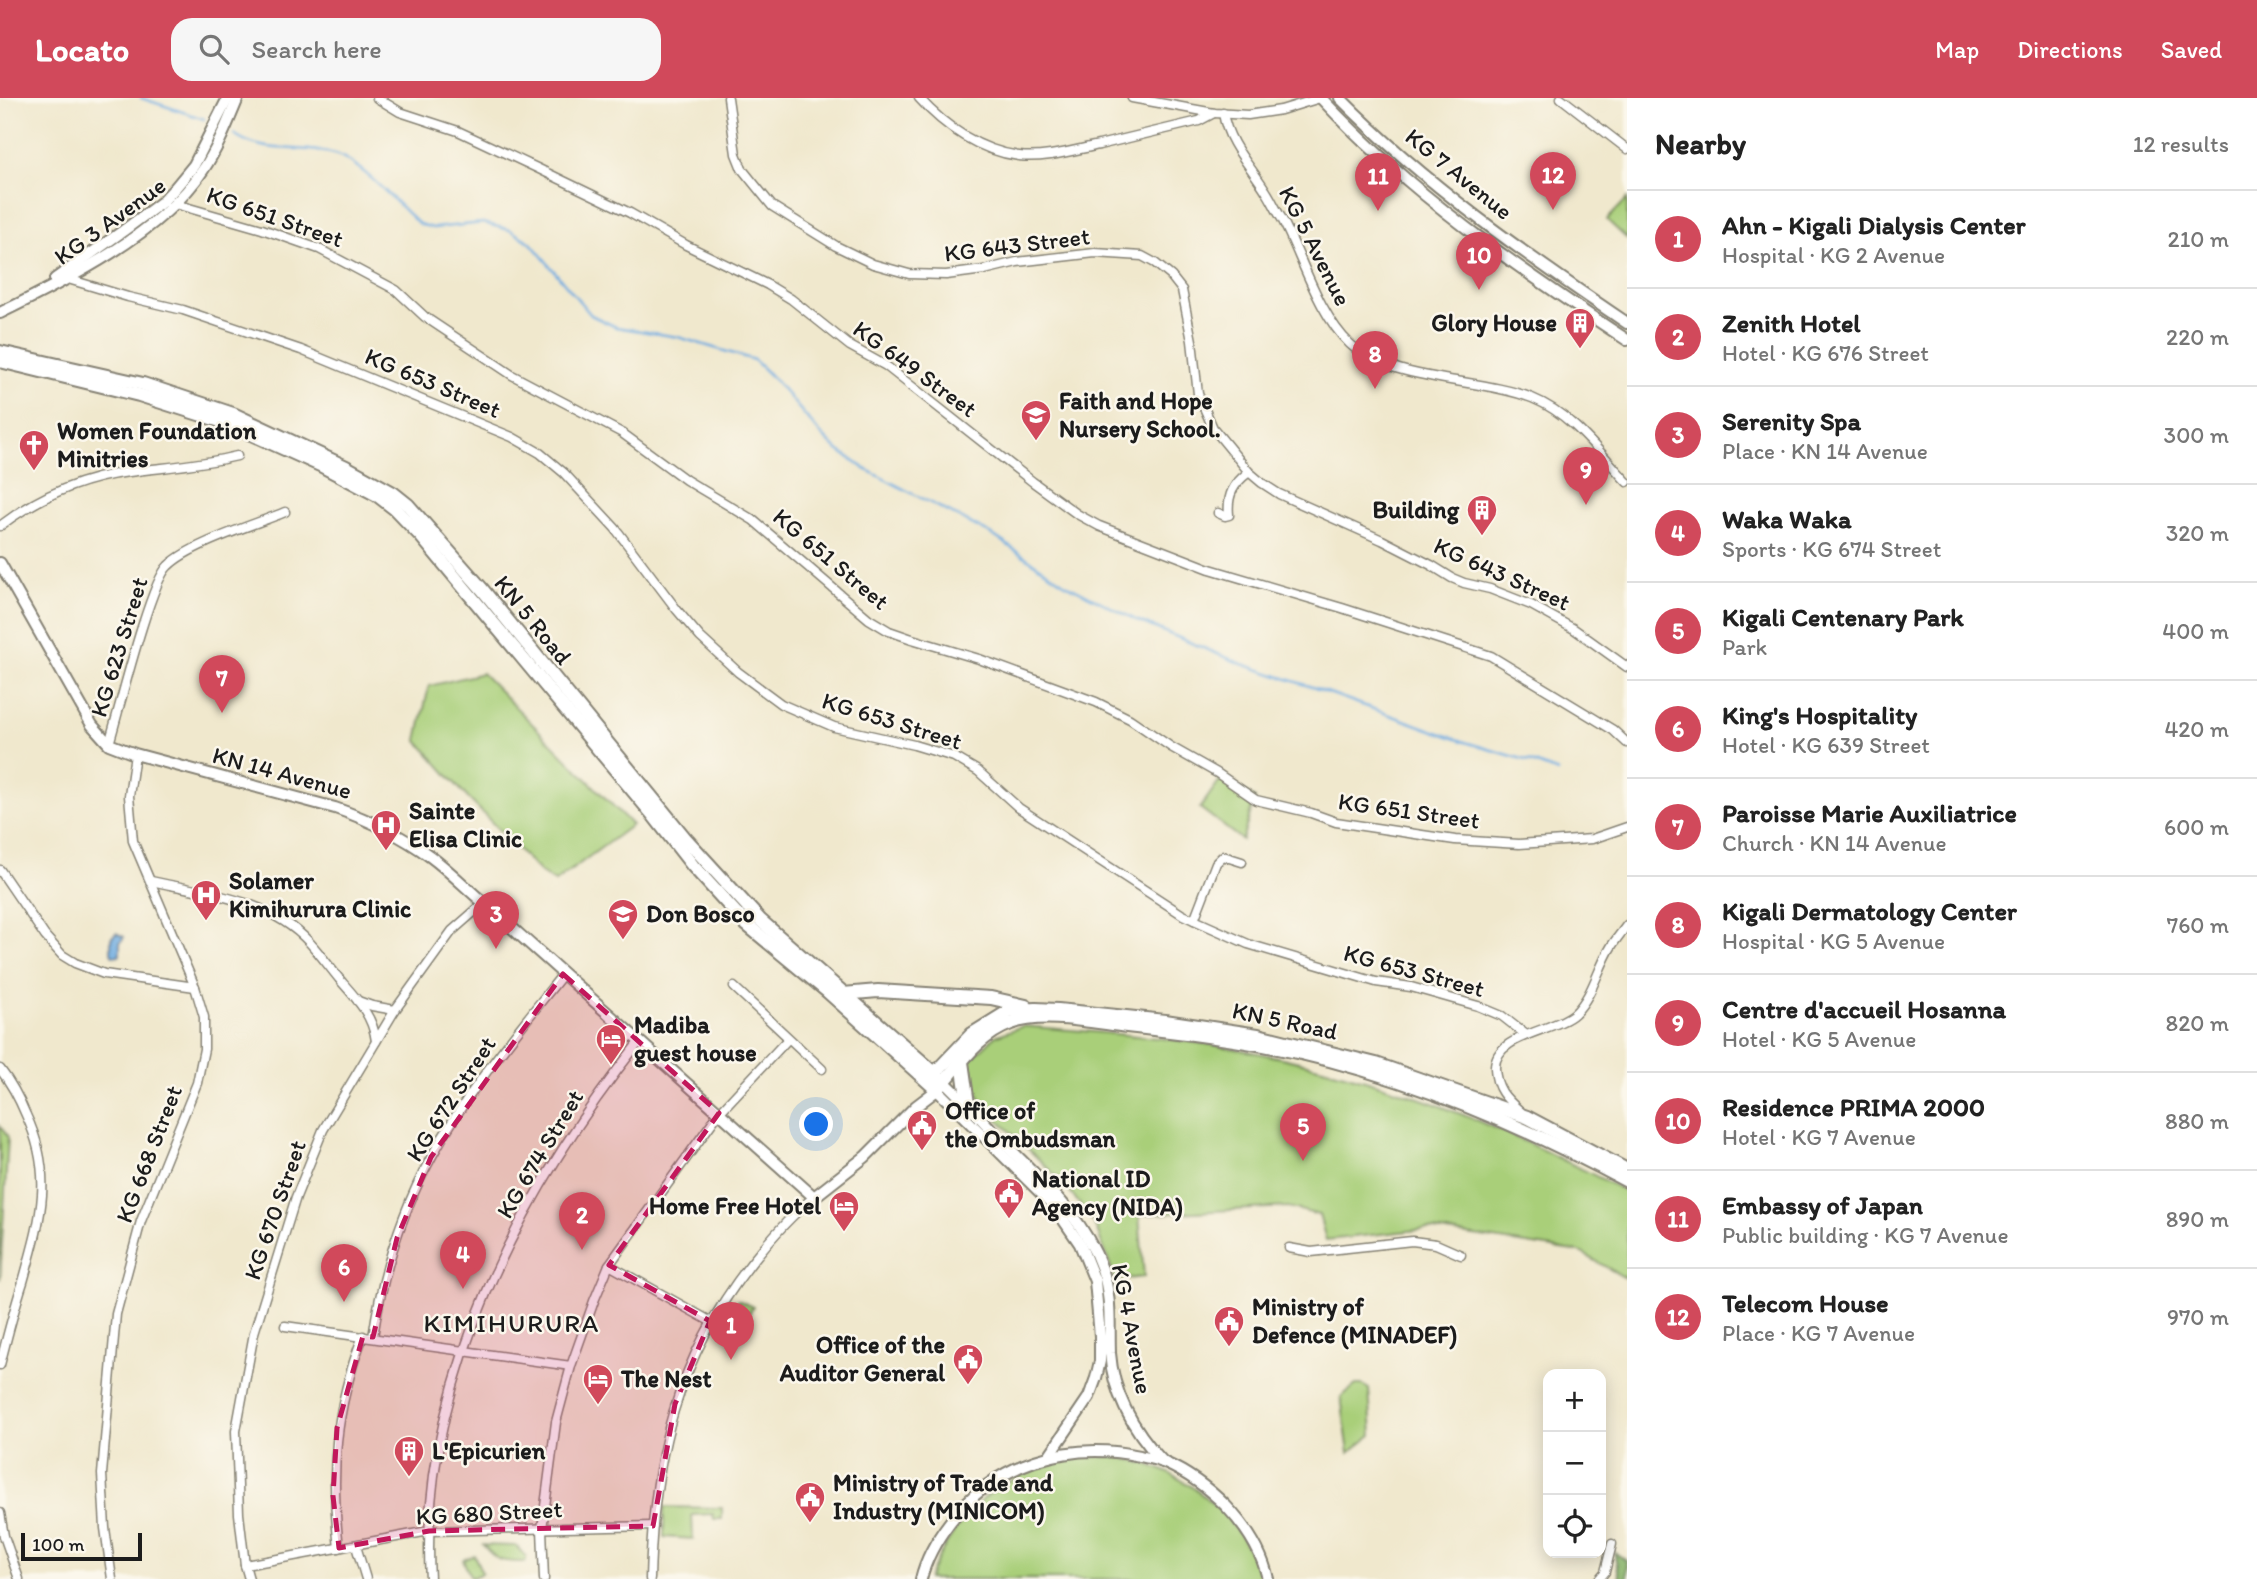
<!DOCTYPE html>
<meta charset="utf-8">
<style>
body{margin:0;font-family:Itim,sans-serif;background:#f6f6f6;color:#222}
.controls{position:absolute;right:21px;bottom:21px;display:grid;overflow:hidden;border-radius:14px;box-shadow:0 4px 18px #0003}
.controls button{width:63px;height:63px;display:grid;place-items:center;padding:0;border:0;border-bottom:2px solid #e0e0e0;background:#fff;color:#222;font:35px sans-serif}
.scale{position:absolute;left:21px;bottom:18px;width:121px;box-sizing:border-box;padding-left:7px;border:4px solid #1c1c1c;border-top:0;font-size:19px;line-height:24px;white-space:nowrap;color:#1c1c1c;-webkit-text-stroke:5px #fbf7ec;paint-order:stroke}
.you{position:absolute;left:817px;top:1027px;width:24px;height:24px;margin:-18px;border:5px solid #fff;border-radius:50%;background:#1a73e8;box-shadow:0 0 0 10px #1a73e833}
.badge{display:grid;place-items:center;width:46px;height:46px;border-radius:50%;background:#d1495b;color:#fff;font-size:23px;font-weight:700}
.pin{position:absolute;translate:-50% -58px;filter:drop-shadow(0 2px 4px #0008)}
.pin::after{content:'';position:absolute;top:37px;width:24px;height:21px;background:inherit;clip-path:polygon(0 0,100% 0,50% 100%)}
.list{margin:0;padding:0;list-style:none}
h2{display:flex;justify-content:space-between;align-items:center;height:91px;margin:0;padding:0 28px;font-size:30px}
h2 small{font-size:23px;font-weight:400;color:#767676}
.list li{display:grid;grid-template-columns:46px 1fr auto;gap:21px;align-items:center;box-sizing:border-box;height:98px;padding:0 28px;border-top:2px solid #e0e0e0}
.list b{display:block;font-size:26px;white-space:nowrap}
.list p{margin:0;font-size:23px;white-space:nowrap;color:#767676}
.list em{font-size:23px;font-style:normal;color:#767676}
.icon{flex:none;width:38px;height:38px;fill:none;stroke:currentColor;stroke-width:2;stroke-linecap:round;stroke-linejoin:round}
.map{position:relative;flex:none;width:1627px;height:1481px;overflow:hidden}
header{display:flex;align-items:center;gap:42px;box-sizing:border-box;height:98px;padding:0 35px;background:#d1495b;color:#fff}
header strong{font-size:33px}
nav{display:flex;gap:38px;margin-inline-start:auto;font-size:24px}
.search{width:490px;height:63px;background:#f6f6f6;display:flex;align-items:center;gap:18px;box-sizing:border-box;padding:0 24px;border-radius:21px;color:#767676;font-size:26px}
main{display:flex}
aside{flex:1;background:#fff}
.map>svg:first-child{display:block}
.green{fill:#a9cf79;stroke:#62764a;stroke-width:2}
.forest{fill:#86b269;stroke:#516742;stroke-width:2}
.water{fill:#6eabe0;stroke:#45647e;stroke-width:2}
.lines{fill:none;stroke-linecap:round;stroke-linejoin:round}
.stream{stroke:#6eabe0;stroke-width:2.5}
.minor-casing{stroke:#868274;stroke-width:11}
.secondary-casing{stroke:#868274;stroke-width:14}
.primary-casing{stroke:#868274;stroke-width:16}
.minor{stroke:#fff;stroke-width:8}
.secondary{stroke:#fff;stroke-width:10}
.primary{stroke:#fff;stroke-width:12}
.marked{fill:#c2185b;fill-opacity:0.2;stroke:#c2185b;stroke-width:5;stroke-dasharray:14 9;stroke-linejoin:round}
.labels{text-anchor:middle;stroke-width:5;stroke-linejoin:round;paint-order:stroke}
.street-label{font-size:24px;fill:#1c1c1c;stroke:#fbf7ec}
.poi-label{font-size:24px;font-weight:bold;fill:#1c1c1c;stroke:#fbf7ec;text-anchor:start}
.neighbourhood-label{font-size:26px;letter-spacing:2px;fill:#1c1c1c;stroke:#fbf7ec}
</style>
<header>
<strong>Locato</strong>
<div class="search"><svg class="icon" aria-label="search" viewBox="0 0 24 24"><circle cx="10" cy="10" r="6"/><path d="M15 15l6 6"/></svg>Search here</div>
<nav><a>Map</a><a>Directions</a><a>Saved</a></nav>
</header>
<main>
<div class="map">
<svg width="1627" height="1481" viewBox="0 0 1627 1481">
<rect width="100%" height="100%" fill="#fbf7ec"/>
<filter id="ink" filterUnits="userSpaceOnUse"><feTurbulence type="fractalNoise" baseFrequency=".0143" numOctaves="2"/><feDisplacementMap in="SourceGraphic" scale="14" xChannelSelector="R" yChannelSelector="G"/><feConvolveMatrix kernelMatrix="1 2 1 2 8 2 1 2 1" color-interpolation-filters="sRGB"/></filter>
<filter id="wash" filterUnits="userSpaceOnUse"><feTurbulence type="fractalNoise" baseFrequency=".00686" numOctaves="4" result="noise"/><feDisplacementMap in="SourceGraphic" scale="28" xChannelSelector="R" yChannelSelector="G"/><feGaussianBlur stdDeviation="1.57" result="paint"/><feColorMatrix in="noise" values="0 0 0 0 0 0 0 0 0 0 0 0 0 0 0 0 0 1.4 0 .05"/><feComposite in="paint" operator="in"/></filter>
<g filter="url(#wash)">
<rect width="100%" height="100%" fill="#f0e8cd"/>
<g class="green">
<polygon points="1627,101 1627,141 1607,122"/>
<polygon points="482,575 632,727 555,784 541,775 467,699 417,642 429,588"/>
<polygon points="1220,682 1255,700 1242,742 1200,710"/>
<path d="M1023 928C1089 934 1154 938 1219 948 1338 967 1453 1007 1561 1061 1583 1072 1606 1082 1627 1095V1181L1580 1154 1427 1131 1326 1142 1319 1117 1288 1109 1139 1117 1144 1179 1116 1182 1094 1125 1064 1086 985 1009 970 982 967 965 995 938Z"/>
<polygon points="0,1028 8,1039 0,1182"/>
<polygon points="738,1202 753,1209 739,1233 724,1227"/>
<polygon points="1356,1287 1362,1287 1369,1291 1372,1337 1349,1355 1341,1299"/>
<path d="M1080 1359C1091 1359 1102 1358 1113 1359 1180 1366 1241 1417 1261 1481H928C962 1405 999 1377 1080 1359Z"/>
<polygon points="664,1409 722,1410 722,1421 714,1421 713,1416 692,1417 693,1441 664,1439"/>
<path d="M483 1447 516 1448 526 1459V1464C503 1464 498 1465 483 1447Z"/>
<polygon points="474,1457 482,1475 471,1480 463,1462"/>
</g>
<polygon class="forest" points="1614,1454 1627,1463 1627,1481 1620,1481"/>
<polygon class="water" points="116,835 124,839 120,845 120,857 113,858 111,854 111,840"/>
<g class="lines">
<g class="stream">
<polyline points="141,0 204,21"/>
<path d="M234 36C264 58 301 46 335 56 359 63 399 108 419 126L433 130 483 125 510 132 530 144 591 217 616 229 678 239 754 262 774 281 819 334 834 349 865 371 991 436 1064 485 1136 522 1242 566 1315 590 1465 644 1529 663 1558 674"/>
</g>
</g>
</g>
<g filter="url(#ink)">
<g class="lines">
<g class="minor-casing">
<g id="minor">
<polyline points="377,0 400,14 458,33 539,71 630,115 686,147 768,187 791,201 850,248 886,268 1033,384 1077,416 1099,428 1210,471 1342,510 1491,558 1613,632 1627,645"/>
<polyline points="728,0 736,56 742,71 772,108 836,148 873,166 909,176 946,177 984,172 1017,164 1095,155 1142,158 1155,165 1171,178 1182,192 1192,243 1198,296 1213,330 1249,374 1262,385 1279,396 1382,442 1431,467 1452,480 1464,485 1490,491 1531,507 1574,531 1627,569"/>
<path d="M919 0C945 29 980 53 1019 58 1045 61 1074 52 1099 47 1132 39 1166 31 1199 23L1214 15"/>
<polyline points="1132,0 1214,15 1248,17 1281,12 1320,0"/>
<polyline points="1561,0 1627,51"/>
<path d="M1223 15C1228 46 1250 67 1266 93 1272 102 1276 112 1282 121 1302 159 1319 217 1350 246 1391 284 1481 280 1532 300 1572 316 1599 354 1627 384"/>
<polyline points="175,106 262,131 319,151 396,192 425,219 512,277 622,335 686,382 753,422 869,521 889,533 912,541 979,561 1096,604 1130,621 1171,649 1217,675 1256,702 1311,715 1336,724 1455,742 1519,746 1592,741 1627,729"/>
<polyline points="68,181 128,199 183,212 301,252 512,339 540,355 564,375 615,430 677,512 700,539 738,574 781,606 834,629 914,647 954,659 978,673 1019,710 1183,817 1248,846 1376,884 1411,889 1478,908 1502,918 1525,936"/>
<path d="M1218 415 1225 418 1229 417C1227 397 1233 386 1249 374"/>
<path d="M0 428C38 399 82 380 129 374 166 369 200 367 237 358"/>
<path d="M109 646C118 616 150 484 168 468 190 446 254 427 285 414"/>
<polyline points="0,772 45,838 62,857 75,865 104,876 195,889"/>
<path d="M151 783C206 795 270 801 310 845 321 857 331 871 341 883 357 901 373 918 376 943"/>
<polyline points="1194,822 1216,765 1223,758 1242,764"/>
<polyline points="734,889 822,971"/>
<polyline points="358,903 372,908 395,912"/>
<path d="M0 971C11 985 19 1000 26 1017 55 1078 40 1123 23 1184 14 1211 7 1239 0 1267"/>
<path d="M1521 1014C1505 1000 1496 991 1495 970 1494 936 1555 934 1575 915 1593 897 1598 870 1611 849 1616 841 1622 834 1627 827"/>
<polyline points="1289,1150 1311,1154 1412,1143 1436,1146 1461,1157"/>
<polyline points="609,1167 710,1223"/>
<polyline points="285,1228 571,1268"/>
<path d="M373 1239C382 1177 402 1113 432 1058 468 992 517 934 563 876"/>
<polyline points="0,1415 4,1438 19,1481"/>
<polyline points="356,1448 366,1481"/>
<path d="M339 1450C330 1373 335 1311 363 1238"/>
<polyline points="245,1467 429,1433 653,1428"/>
<polyline points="112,1481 105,1430 102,1376 116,1216 141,1123 197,985 204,951 204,919 195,889 133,743 129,698 135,656"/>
<polyline points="249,1481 245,1467 239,1416 236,1333 254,1235 296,1099 323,1032 395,912 452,833 484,805"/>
<path d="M430 1481C418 1287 522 1092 639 944"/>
<polyline points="544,1481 542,1431 556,1324 571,1268 594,1203 609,1167 719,1015 788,941"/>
<path d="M650 1481C653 1360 676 1261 752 1164 771 1140 790 1118 814 1099"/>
<polyline points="1599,1481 1605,1474 1612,1446"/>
</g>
</g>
<g class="secondary-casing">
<g id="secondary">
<path d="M1321 0C1410 96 1518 170 1627 242"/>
<path d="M1340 0C1427 88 1525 156 1627 225"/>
<polyline points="55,181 123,133 162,104 175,90 194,67 228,0"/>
<path d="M0 215C66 183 162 135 203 72 218 50 228 24 238 0"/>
<path d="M0 465 92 627 109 646 135 656 335 710C370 722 401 737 431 759 450 773 466 790 484 805L814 1099 865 1059 916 1008 937 992 1054 1108 1080 1146 1095 1183 1100 1238V1263L1096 1280 1089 1299 1049 1358"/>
<path d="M945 984C969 1007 992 1033 1016 1057 1050 1091 1085 1123 1102 1171 1112 1199 1109 1226 1110 1255 1113 1297 1135 1334 1163 1364"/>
<path d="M921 1481C926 1460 937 1441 950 1424 994 1365 1069 1342 1140 1358 1148 1360 1158 1361 1165 1365 1188 1375 1209 1391 1226 1408 1245 1428 1262 1454 1268 1481"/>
</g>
</g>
<g class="primary-casing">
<g id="primary">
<polyline points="0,254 143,286 233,316 346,369 393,395 408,407 482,491 685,740 760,822 945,984"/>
<path d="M0 263 139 297 227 325 320 367 377 397 395 411 420 437 654 718 693 768 746 826 828 894 937 992C960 966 978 937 1011 925 1044 913 1093 924 1127 928 1173 933 1219 939 1264 947 1390 971 1515 1023 1627 1083"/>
<polyline points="843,896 878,893 991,900 1026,908"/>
<polyline points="962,964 968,1006"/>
<polyline points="931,979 972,936 1009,913 1036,911 1058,912 1165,923 1258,937 1376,966 1527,1019 1627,1072"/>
</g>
</g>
<use href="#minor" class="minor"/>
<use href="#secondary" class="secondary"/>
<use href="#primary" class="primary"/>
</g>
</g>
<path class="marked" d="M563 876 719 1015 609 1167 710 1223 675 1306 653 1428 429 1433 339 1450 333 1398 337 1330 363 1238 373 1239 397 1140 431 1059Z"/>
<defs>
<g id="building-pin" transform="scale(1.575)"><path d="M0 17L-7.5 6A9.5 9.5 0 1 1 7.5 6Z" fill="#d1495b" stroke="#fbf7ec"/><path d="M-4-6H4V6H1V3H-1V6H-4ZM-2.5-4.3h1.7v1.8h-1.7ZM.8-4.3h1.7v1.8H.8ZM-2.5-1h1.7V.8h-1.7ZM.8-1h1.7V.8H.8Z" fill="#fff"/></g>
<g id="school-pin" transform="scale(1.575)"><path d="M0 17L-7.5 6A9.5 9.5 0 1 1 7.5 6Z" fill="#d1495b" stroke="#fbf7ec"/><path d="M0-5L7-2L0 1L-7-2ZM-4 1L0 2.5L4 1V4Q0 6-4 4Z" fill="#fff"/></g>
<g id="church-pin" transform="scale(1.575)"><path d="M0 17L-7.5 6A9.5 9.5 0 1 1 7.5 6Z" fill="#d1495b" stroke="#fbf7ec"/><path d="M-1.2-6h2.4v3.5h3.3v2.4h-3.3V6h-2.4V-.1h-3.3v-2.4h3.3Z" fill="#fff"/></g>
<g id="hospital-pin" transform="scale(1.575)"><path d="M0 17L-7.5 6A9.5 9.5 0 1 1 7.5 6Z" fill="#d1495b" stroke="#fbf7ec"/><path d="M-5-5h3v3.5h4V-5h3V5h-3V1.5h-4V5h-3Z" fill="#fff"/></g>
<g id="hotel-pin" transform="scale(1.575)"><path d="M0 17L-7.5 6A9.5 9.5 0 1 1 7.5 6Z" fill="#d1495b" stroke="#fbf7ec"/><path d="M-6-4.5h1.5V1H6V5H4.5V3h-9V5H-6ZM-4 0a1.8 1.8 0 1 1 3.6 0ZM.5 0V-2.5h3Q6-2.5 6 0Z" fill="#fff"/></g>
<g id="civic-pin" transform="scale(1.575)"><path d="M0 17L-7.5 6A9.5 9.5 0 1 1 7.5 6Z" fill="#d1495b" stroke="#fbf7ec"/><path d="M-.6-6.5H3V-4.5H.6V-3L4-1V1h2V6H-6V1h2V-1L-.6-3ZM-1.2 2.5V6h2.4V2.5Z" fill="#fff"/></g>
</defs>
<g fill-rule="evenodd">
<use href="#building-pin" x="1580" y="225"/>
<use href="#school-pin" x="1036" y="317"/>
<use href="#church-pin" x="34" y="347"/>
<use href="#building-pin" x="1482" y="412"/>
<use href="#hospital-pin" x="386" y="727"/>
<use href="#hospital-pin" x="206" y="797"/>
<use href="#school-pin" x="623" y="816"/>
<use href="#hotel-pin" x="611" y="941"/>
<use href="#civic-pin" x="922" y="1027"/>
<use href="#civic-pin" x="1009" y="1095"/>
<use href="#hotel-pin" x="844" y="1108"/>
<use href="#civic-pin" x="1229" y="1223"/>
<use href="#civic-pin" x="968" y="1261"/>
<use href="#hotel-pin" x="598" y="1281"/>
<use href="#building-pin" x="409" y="1353"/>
<use href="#civic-pin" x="810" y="1399"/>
</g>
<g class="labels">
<g class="street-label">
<text transform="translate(1459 76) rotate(39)" y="8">KG 7 Avenue</text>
<text transform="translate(275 119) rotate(19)" y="8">KG 651 Street</text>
<text transform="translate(110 123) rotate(-36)" y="8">KG 3 Avenue</text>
<text transform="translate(1017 147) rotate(-7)" y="8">KG 643 Street</text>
<text transform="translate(1315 148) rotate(63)" y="8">KG 5 Avenue</text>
<text transform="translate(915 271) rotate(36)" y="8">KG 649 Street</text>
<text transform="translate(433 285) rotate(23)" y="8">KG 653 Street</text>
<text transform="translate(831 461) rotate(40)" y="8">KG 651 Street</text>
<text transform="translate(1502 476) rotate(24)" y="8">KG 643 Street</text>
<text transform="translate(533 522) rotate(51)" y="8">KN 5 Road</text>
<text transform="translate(119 549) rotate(-73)" y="8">KG 623 Street</text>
<text transform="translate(892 623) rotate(17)" y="8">KG 653 Street</text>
<text transform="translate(282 675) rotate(15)" y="8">KN 14 Avenue</text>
<text transform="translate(1409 713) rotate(8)" y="8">KG 651 Street</text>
<text transform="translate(1414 873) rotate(15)" y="8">KG 653 Street</text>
<text transform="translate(1285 923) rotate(12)" y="8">KN 5 Road</text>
<text transform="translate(451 1001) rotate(-57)" y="8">KG 672 Street</text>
<text transform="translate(149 1056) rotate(-69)" y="8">KG 668 Street</text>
<text transform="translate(540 1056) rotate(-59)" y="8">KG 674 Street</text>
<text transform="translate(275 1112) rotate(-71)" y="8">KG 670 Street</text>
<text transform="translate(1132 1231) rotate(79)" y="8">KG 4 Avenue</text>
<text transform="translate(489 1415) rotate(-3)" y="8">KG 680 Street</text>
</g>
<g class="poi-label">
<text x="1557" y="233" text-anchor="end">Glory House</text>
<text x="1059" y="311">Faith and Hope<tspan x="1059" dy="28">Nursery School.</tspan></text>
<text x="57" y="341">Women Foundation<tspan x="57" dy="28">Minitries</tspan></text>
<text x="1459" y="420" text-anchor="end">Building</text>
<text x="409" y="721">Sainte<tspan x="409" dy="28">Elisa Clinic</tspan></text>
<text x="229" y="791">Solamer<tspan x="229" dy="28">Kimihurura Clinic</tspan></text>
<text x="646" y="824">Don Bosco</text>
<text x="634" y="935">Madiba<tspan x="634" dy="28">guest house</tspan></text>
<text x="945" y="1021">Office of<tspan x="945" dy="28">the Ombudsman</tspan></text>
<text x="1032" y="1089">National ID<tspan x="1032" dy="28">Agency (NIDA)</tspan></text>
<text x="821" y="1116" text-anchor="end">Home Free Hotel</text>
<text x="1252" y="1217">Ministry of<tspan x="1252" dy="28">Defence (MINADEF)</tspan></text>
<text x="945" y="1255" text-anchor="end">Office of the<tspan x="945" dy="28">Auditor General</tspan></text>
<text x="621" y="1289">The Nest</text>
<text x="432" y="1361">L'Epicurien</text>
<text x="833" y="1393">Ministry of Trade and<tspan x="833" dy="28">Industry (MINICOM)</tspan></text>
</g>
<g class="neighbourhood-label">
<text x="512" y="1234">KIMIHURURA</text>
</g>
</g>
</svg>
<div class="controls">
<button>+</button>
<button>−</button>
<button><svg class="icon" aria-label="locate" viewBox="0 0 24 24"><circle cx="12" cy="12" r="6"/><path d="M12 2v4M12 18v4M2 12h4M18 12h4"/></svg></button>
</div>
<div class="scale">100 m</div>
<div class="you"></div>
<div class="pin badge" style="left:731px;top:1262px">1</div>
<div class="pin badge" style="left:582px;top:1152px">2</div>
<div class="pin badge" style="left:496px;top:851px">3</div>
<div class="pin badge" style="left:463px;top:1191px">4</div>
<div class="pin badge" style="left:1303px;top:1063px">5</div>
<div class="pin badge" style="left:344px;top:1204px">6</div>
<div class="pin badge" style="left:222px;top:615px">7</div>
<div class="pin badge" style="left:1375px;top:291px">8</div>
<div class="pin badge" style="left:1586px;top:407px">9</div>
<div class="pin badge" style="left:1479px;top:192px">10</div>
<div class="pin badge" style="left:1378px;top:113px">11</div>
<div class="pin badge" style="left:1553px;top:112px">12</div>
</div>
<aside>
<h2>Nearby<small>12 results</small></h2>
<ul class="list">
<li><span class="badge">1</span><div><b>Ahn - Kigali Dialysis Center</b><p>Hospital · KG 2 Avenue</p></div><em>210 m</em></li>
<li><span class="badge">2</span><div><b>Zenith Hotel</b><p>Hotel · KG 676 Street</p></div><em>220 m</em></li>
<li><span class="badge">3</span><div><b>Serenity Spa</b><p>Place · KN 14 Avenue</p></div><em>300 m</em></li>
<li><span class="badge">4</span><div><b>Waka Waka</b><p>Sports · KG 674 Street</p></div><em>320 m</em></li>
<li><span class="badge">5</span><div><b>Kigali Centenary Park</b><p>Park</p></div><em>400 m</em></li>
<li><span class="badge">6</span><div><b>King's Hospitality</b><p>Hotel · KG 639 Street</p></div><em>420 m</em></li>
<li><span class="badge">7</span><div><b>Paroisse Marie Auxiliatrice</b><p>Church · KN 14 Avenue</p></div><em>600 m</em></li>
<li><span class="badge">8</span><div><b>Kigali Dermatology Center</b><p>Hospital · KG 5 Avenue</p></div><em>760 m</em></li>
<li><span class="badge">9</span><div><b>Centre d'accueil Hosanna</b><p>Hotel · KG 5 Avenue</p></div><em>820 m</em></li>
<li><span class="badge">10</span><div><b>Residence PRIMA 2000</b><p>Hotel · KG 7 Avenue</p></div><em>880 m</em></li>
<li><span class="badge">11</span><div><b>Embassy of Japan</b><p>Public building · KG 7 Avenue</p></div><em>890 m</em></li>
<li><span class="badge">12</span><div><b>Telecom House</b><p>Place · KG 7 Avenue</p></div><em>970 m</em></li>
</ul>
</aside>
</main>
